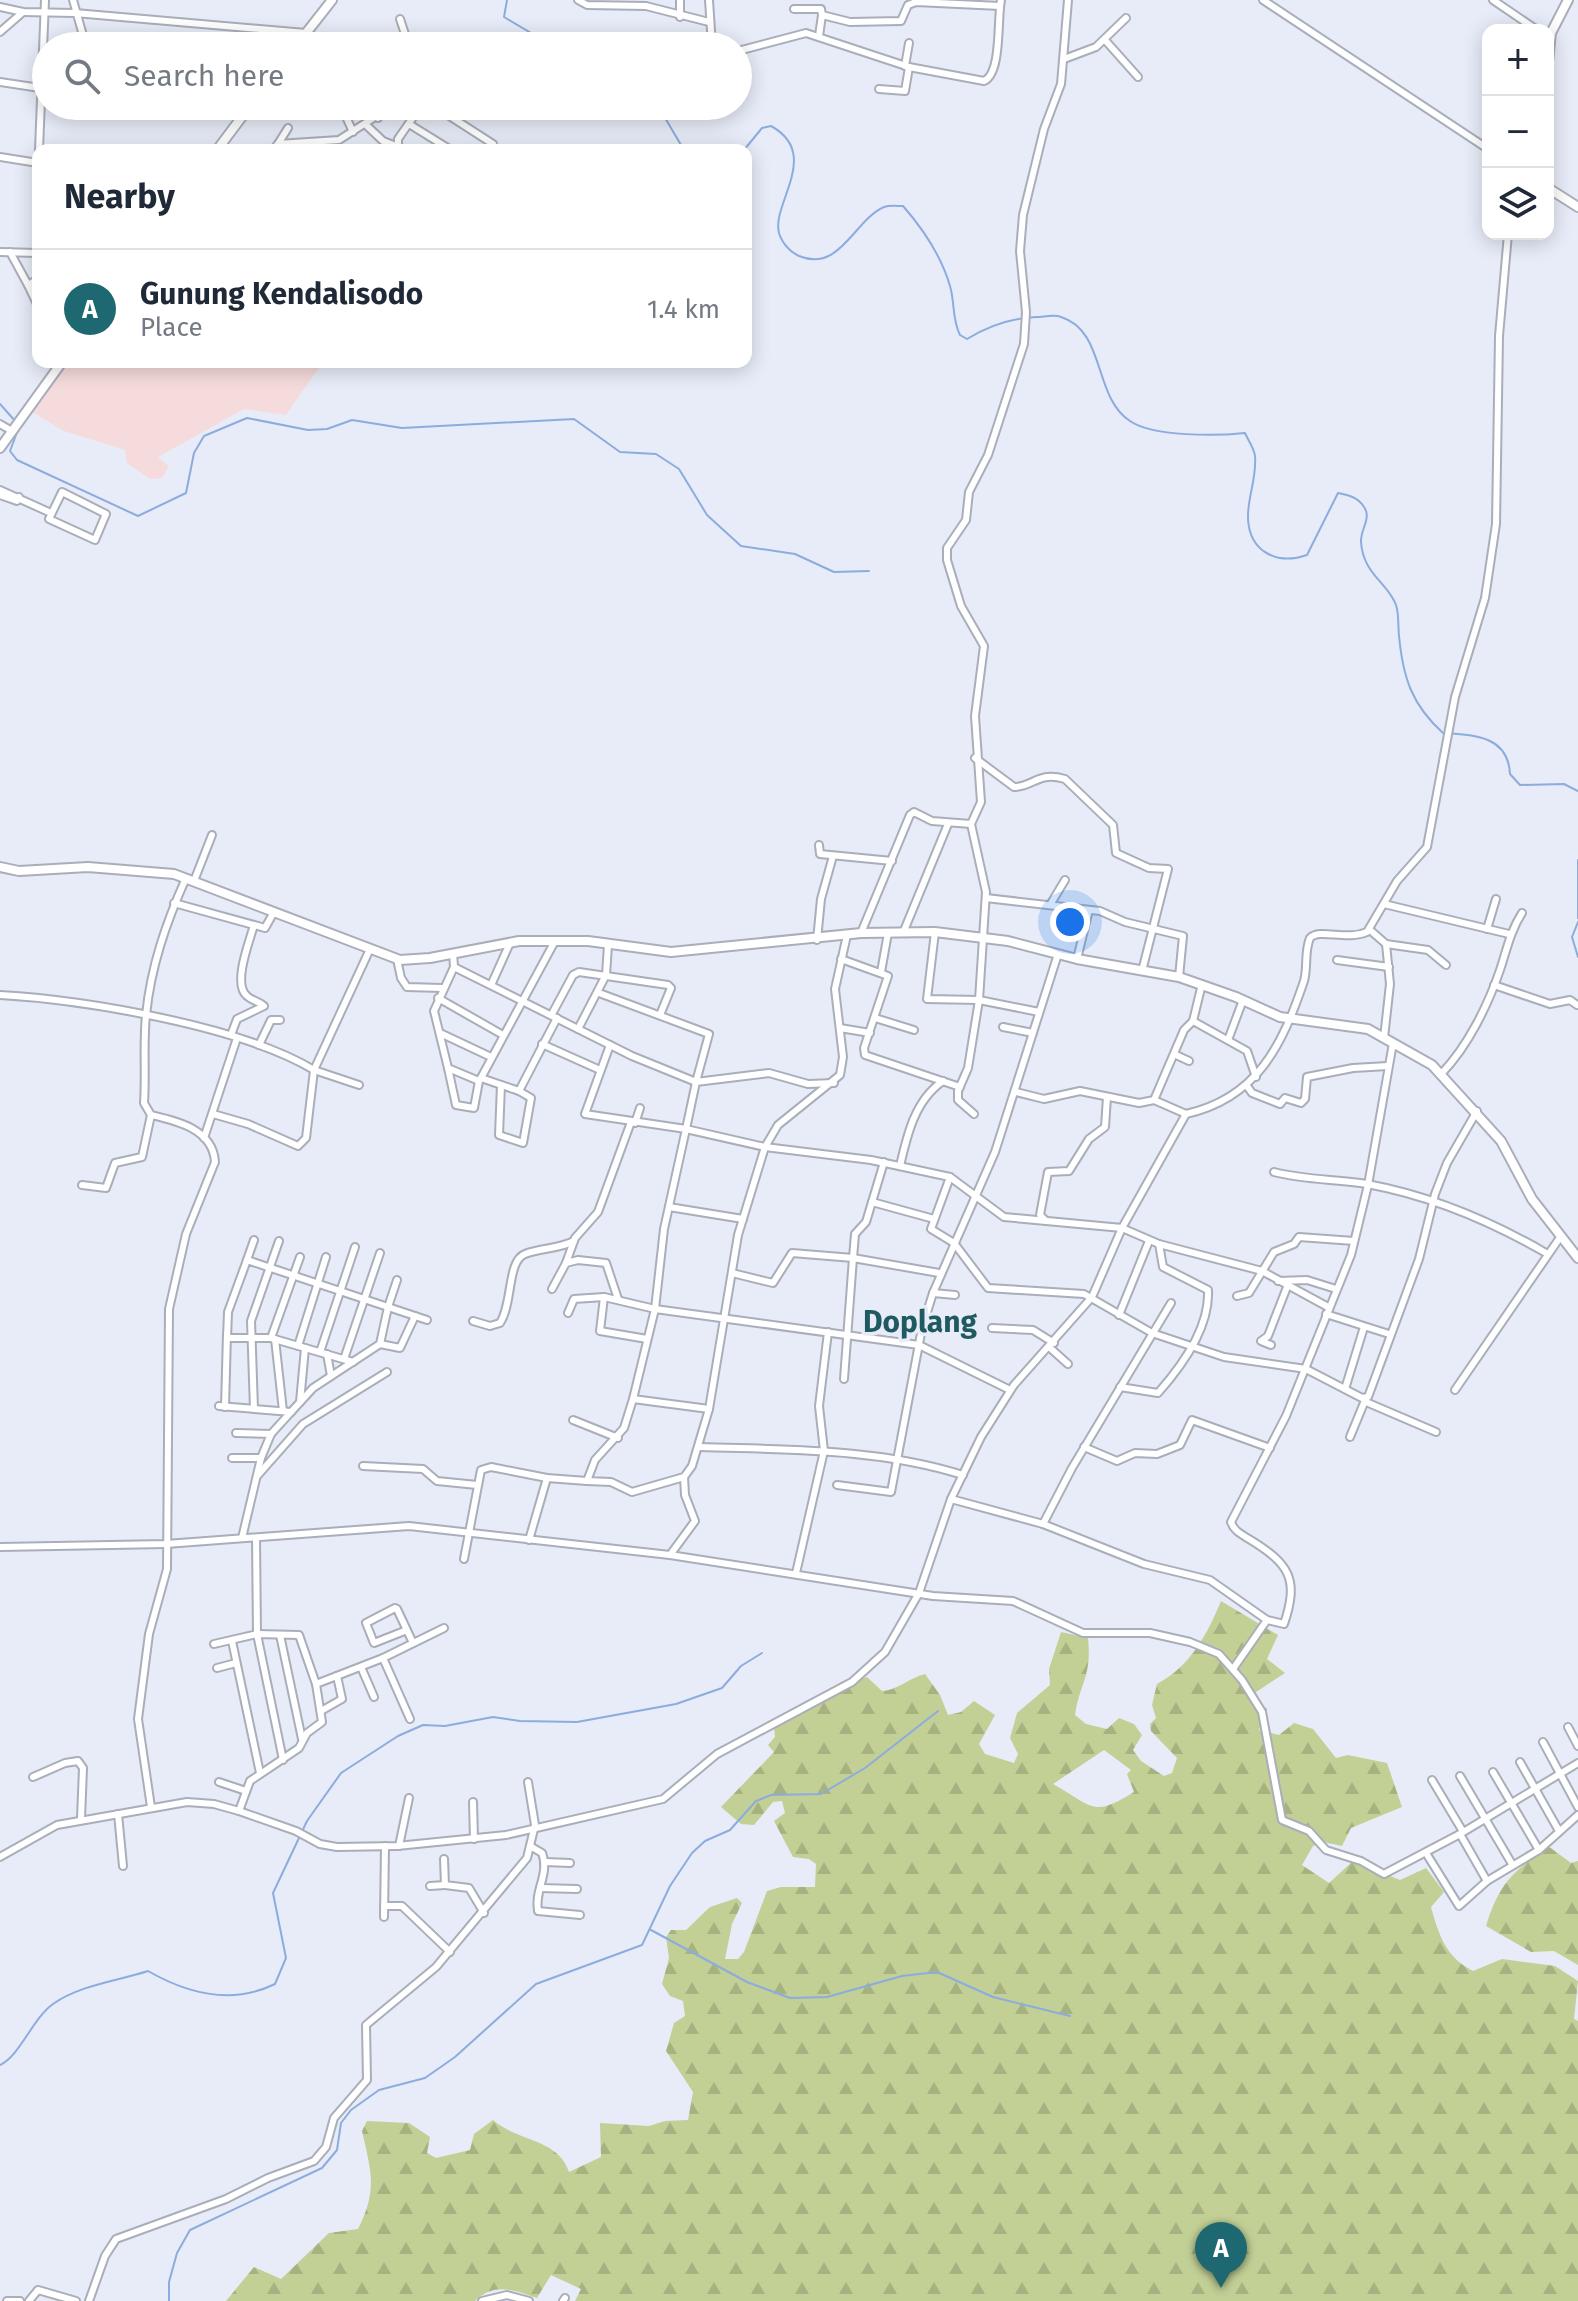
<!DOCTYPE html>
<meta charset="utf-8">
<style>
body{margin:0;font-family:"Fira Sans",sans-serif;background:#f6f6f7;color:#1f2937}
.controls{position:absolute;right:24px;top:24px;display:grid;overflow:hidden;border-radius:16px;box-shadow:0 4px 20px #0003}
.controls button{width:72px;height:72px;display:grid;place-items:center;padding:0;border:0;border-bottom:2px solid #e0e1e3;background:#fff;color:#1f2937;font:40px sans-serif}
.you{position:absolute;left:1070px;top:922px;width:28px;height:28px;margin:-20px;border:6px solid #fff;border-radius:50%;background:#1a73e8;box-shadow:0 0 0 12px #1a73e833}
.badge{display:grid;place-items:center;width:52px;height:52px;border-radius:50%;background:#1e6971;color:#fff;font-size:26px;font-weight:700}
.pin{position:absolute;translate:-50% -66px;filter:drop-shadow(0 2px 4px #0008)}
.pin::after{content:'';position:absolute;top:42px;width:28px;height:24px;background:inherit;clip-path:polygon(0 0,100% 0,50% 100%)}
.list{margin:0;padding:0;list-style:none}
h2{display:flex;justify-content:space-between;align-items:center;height:104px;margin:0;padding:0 32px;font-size:34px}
h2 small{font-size:26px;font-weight:400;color:#747a83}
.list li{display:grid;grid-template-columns:52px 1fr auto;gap:24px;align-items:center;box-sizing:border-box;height:120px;padding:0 32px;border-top:2px solid #e0e1e3}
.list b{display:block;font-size:30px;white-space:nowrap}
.list p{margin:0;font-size:26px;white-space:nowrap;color:#747a83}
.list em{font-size:26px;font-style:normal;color:#747a83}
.icon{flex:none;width:44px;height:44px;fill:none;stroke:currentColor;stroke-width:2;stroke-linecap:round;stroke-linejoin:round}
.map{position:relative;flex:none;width:1578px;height:2301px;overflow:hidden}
.search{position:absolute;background:#fff;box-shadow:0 4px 20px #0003;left:32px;top:32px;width:720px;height:88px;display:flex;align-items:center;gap:20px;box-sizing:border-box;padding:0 28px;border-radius:44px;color:#747a83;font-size:30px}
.panel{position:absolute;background:#fff;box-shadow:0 4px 20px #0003;left:32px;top:144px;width:720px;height:224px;border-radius:16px}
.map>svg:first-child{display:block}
.education{fill:#f6dbdc}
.forest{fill:url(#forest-firs);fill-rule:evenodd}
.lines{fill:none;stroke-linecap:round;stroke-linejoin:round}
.stream{stroke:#8cacde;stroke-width:2}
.street-casing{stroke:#a9aeb9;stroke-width:10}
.secondary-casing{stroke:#a9aeb9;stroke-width:12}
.street{stroke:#fff;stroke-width:6}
.secondary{stroke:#fff;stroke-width:8}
.labels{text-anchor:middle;stroke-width:7;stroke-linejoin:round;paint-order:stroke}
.quarter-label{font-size:30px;font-weight:bold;fill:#205a61;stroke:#e7ecf8}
</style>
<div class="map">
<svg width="1578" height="2301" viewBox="0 0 1578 2301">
<defs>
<pattern id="forest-firs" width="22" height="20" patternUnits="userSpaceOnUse" patternTransform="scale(2)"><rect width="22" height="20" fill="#c2cf95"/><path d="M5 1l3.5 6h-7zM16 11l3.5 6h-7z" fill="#a7b281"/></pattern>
</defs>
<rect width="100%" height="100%" fill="#e7ecf8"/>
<polygon class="education" points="69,362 323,362 286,415 244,409 158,457 169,466 162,478 150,479 127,463 125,450 64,431 32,412"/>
<g class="forest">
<path d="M1221 1601 1278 1635 1267 1659 1285 1673 1250 1696 1267 1709 1259 1730 1279 1735 1294 1723 1313 1729 1336 1758 1348 1755 1387 1763 1402 1807 1351 1828 1342 1846 1324 1842 1313 1846 1302 1865 1329 1883 1353 1861 1400 1880 1426 1868 1444 1892 1431 1907C1439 1936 1446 1957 1473 1971L1502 1959 1555 1966 1578 1981 1574 2019 1578 2021V2301H575L581 2289 551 2275 537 2298C514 2290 494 2282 475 2301H226L254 2267 281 2279 329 2233 358 2229C378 2190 371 2171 362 2131L367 2121 409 2123 430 2137 427 2153 436 2158 470 2150 474 2134 493 2120C518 2142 558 2138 569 2172L601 2157 600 2123 649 2126 665 2121 688 2120 693 2092 666 2051 674 2023 685 2016 683 2001 670 1996 662 1984 669 1958 666 1937 671 1930H686L710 1907 737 1898 742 1903 732 1924 725 1959H738L744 1952 767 1891 781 1887H815L816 1864 809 1859 793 1857 774 1821 785 1813 782 1801 773 1802 754 1825 741 1824 721 1807 774 1752 768 1745 775 1737 774 1727 823 1693 867 1677 882 1691C898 1690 909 1678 925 1674L940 1695 948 1715 961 1712 974 1701 995 1715 979 1744 985 1754 1014 1763 1018 1754 1010 1738 1017 1713 1050 1685 1049 1669 1061 1632 1088 1638C1092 1677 1080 1682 1075 1715L1086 1724 1107 1729 1119 1718 1134 1724 1142 1735 1133 1750 1141 1761 1164 1776 1172 1773 1177 1758 1151 1731 1150 1724 1156 1718 1152 1705 1157 1684C1190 1667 1208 1633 1221 1601ZM1104 1750 1131 1770 1127 1774 1134 1792C1092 1818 1094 1807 1053 1784Z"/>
<path d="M1548 1846 1571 1863 1578 1861V1965L1554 1951 1531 1952 1486 1926C1500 1882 1512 1873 1548 1846Z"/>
</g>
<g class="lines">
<g class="stream">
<polyline points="507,0 504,17 553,46"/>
<polyline points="658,106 684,150"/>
<path d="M744 150 762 128 771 126C822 154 771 204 779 233 782 243 790 252 799 256 840 273 854 220 884 207 889 205 897 206 903 206 924 230 941 255 950 286 955 303 952 320 960 335L967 339C990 325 1011 318 1037 317 1043 317 1055 314 1061 317 1106 331 1093 397 1130 421 1153 437 1217 436 1245 433 1248 440 1254 448 1255 456 1257 478 1247 499 1248 519 1250 553 1278 565 1307 555L1338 493C1348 495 1358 497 1364 507 1372 518 1360 530 1361 542 1363 574 1388 583 1396 605 1399 613 1398 627 1399 636 1403 678 1412 705 1443 733 1473 735 1508 735 1510 774L1520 785 1564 784 1578 791"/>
<polyline points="0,404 16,422"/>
<polyline points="19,427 10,451 17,460 138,516 186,493 194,453 204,436 247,418 308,430 327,429 352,420 402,428 574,419 620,452 656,454 679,469 707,515 741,546 795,554 834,572 869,571"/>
<polyline points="1578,860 1578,918"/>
<polyline points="1578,922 1572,937 1578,957"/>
<polyline points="651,1930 747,1982 790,1998 827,1997 902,1976 937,1972 993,1997 1070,2016"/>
<path d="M0 2065C20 2056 32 2019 53 2004 80 1985 117 1981 148 1971 188 1994 232 2005 275 1984L286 1958 273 1893 307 1821 341 1773 398 1736 423 1725 445 1726 493 1717 520 1721 577 1722 676 1704 722 1688 741 1666 762 1653"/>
<polyline points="169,2301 169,2282 177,2253 190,2230 322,2168 337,2150 341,2123 351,2110 379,2090 425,2078 455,2057 536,1984 642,1945 670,1886 692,1853 705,1841 730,1830 756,1801 771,1795 821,1794 865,1768 938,1711"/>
</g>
<g class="street-casing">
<g id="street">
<polyline points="73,0 86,46"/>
<polyline points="578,0 587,5 646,6 709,22"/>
<polyline points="709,0 712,46"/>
<polyline points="1263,0 1488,149"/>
<polyline points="1493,0 1537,30"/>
<polyline points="0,7 23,12 75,13 306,33"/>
<polyline points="794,9 821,9 822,15 850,22 901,21 908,5 916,2 1000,6"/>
<polyline points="680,17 680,0"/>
<polyline points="400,19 409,46"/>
<polyline points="0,32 23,12"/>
<polyline points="819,36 822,15"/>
<polyline points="1105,40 1138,77"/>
<polyline points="395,45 396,46"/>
<path d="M738 51 806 33 909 67 984 81C1002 73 997 20 1001 0"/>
<polyline points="1064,59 1096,47 1126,18"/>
<polyline points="905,66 909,43"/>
<polyline points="0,82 40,88"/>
<polyline points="879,89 905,91 909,67"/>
<polyline points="341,106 353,132"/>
<polyline points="371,106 378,118"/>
<polyline points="434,106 493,144"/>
<polyline points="365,124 383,141 396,146"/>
<polyline points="409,124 451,150"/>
<polyline points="278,144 288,128"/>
<polyline points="39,150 45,0"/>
<polyline points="273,150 278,144 339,140 392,106"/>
<polyline points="398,150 398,139 421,106"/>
<polyline points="0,157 38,163"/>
<polyline points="38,195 38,254"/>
<polyline points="0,252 37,253"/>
<polyline points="10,252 28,285 38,279"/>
<polyline points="28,285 38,306"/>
<polyline points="0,424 12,431"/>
<polyline points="0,490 51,513"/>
<polygon points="62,492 106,514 95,540 49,519"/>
<polyline points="0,495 17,501 19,497"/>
<path d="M975 758 1014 787C1034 787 1037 771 1065 779L1113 825 1116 853 1149 868 1168 869 1142 971"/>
<polyline points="971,824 986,892 979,1000 968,1068 958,1091 958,1100 974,1114"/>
<polyline points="819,845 820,854 892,861"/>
<polyline points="194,881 212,835"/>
<polyline points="986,898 1100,911 1125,922 1183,936 1179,977"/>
<polyline points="174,903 265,928 274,912"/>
<polyline points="1384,904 1509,934"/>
<polyline points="1050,905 1065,880"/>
<polyline points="1487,929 1496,899"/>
<polyline points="1370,930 1386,944 1390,984 1384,1038"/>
<polyline points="935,932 927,999 979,1000 1039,1012"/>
<polyline points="861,933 910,815 914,812 932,821 971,824 981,802 975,716 984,646 961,606 947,560 947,548 966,520 969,492 988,455 1024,344 1026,312 1020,251 1023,215 1044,129 1061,84 1068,0"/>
<polyline points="903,933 948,824"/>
<polyline points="817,940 821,899 833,856"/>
<polyline points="1386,944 1428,950 1446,965"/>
<polyline points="453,953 454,967 434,1011 448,1068 479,1081 481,1078 519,1091 557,1018"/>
<polyline points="397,959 401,978 407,987 442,988"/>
<polyline points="841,959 888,976 864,1048 865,1055 960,1087"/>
<polyline points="1077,959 1089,910"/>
<polyline points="1337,960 1389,967"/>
<polyline points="454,967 632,1056 696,1082 686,1129 765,1147 871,1160 950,1177 931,1229 954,1243 988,1288 1084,1294 1152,1333 1224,1357 1306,1369 1362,1398 1368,1397 1419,1259 1435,1194 1447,1163 1477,1111"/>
<polyline points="881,972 888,933"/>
<polyline points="492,983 510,943"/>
<polyline points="1494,985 1550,1004 1570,1000 1577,1005"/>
<polyline points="599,993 709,1034 696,1082 769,1073 808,1084 834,1083"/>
<path d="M0 995C86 1000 241 1026 314 1070L306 1138 298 1146 248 1124 213 1114"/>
<polyline points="438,998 503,1035"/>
<polyline points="552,1014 573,975 579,972 668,985 671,988 660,1015"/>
<polyline points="875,1018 914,1030"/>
<polyline points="1193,1021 1247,1051 1256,1077"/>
<polyline points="1003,1027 1033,1033"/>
<polyline points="840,1028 870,1033"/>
<polyline points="578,1029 606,975 608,945"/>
<polyline points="440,1033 491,1057"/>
<path d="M231 1035 237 1019 264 1006C259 1001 252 1001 247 996 232 984 250 940 254 925"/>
<polyline points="1228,1040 1243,1000"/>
<polyline points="542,1044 600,1070"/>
<polyline points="259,1045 271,1020 280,1020"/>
<polyline points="610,1045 585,1114 686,1129 664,1229 655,1309 633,1399 624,1428 595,1460 587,1481 611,1482 632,1492 684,1477 692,1466 709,1409 738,1235 765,1147 778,1125 840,1075 843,1057 835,989 847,935"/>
<polyline points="1176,1055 1189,1061"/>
<polyline points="448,1068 456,1105 474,1108 479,1081"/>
<path d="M1442 1073C1468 1046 1488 1005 1500 970 1507 949 1510 932 1522 913"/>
<polyline points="481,1078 555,941"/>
<polyline points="359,1085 314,1070 370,949"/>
<polyline points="501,1085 499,1135 523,1143 531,1098 519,1091"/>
<polyline points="1247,1086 1252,1093 1280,1104 1285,1098 1301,1103 1305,1099 1307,1077 1353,1068 1388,1066"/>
<polyline points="1016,1092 1044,1099 1080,1091 1139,1103 1154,1100 1184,1030 1193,1021 1202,984"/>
<polyline points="1154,1100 1186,1114"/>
<polyline points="635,1123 640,1108"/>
<polyline points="204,1138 237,1038"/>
<path d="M900 1166C907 1135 915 1100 943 1081"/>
<path d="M1274 1172C1305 1180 1336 1179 1367 1184 1432 1196 1489 1220 1546 1253"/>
<polyline points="950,1177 1004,1217 1122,1228 1159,1244 1262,1271 1328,1307"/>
<polyline points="82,1185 106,1188 115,1163 142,1157 151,1115"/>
<polyline points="872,1202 934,1219"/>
<polyline points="669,1207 743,1219"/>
<polyline points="1046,1221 1040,1215 1048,1172 1069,1171 1089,1139 1105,1127 1107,1097"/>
<polyline points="247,1260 254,1240"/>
<polyline points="566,1263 575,1238 598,1212 631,1122"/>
<polyline points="732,1273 773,1283 792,1253 853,1258 855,1234 866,1222 884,1162"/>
<polyline points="1278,1281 1307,1280 1336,1289"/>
<polyline points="552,1289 566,1263 578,1260 606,1263 618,1299"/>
<polyline points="933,1293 955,1295"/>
<polyline points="1237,1296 1249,1293 1274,1252 1294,1244 1299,1237 1354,1241"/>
<polyline points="604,1297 600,1331 647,1339"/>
<polyline points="568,1313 574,1299 604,1297 655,1309 919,1345 1010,1390"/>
<polyline points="1326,1314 1389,1334"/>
<polyline points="1119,1315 1149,1241"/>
<path d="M473 1321 490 1326 500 1323C513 1303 507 1261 525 1254 540 1248 559 1249 574 1241"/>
<polyline points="992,1328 1033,1330 1054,1343"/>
<polyline points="271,1338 300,1257"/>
<polyline points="275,1339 283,1411"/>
<polyline points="380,1344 400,1348 415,1316"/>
<polyline points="1271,1345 1261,1341 1268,1336 1287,1287"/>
<polyline points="298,1346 326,1257"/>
<polyline points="1049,1347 1068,1364"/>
<polyline points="320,1352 355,1247"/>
<polyline points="327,1354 331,1376"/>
<polyline points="344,1359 380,1253"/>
<polyline points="353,1362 271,1338 227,1338 228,1312 247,1260 388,1307 397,1280"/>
<polyline points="844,1379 853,1258 939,1273"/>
<path d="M1120 1387 1158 1393C1182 1366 1210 1328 1208 1290L1163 1267 1159 1244"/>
<polyline points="1345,1389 1364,1327"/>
<polyline points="1455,1390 1561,1236"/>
<polyline points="633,1399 709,1409"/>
<polyline points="300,1402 305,1348"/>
<polyline points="1366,1402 1436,1432"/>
<polyline points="219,1406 291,1412 271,1434"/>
<polyline points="225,1407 227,1334"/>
<polyline points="254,1409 251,1321 279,1241"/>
<polyline points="291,1412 313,1388 380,1344 388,1307 427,1320"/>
<polyline points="573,1420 618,1438"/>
<polyline points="236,1433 271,1434 261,1458"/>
<polyline points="1350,1437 1366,1398"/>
<path d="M700 1447C788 1450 878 1448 963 1475"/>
<polyline points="1084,1447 1117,1461 1135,1453 1157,1454 1180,1445 1192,1420 1270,1448"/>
<polyline points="232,1458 261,1458 242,1538"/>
<polyline points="363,1466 423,1469 437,1481 477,1485"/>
<polyline points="258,1475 303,1424 387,1372"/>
<polyline points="837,1485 891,1492 922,1328 933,1293 995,1152 1058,954"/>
<path d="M951 1499 1043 1524 1144 1564 1210 1580 1267 1620 1284 1624C1299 1579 1290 1564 1249 1539 1241 1534 1234 1531 1231 1522L1286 1416 1351 1255 1368 1185 1393 1043"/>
<polyline points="1043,1524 1072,1468 1171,1303"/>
<polyline points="256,1538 257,1634 283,1760"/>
<polyline points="529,1540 547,1478 587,1481"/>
<polyline points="0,1547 166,1544 409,1526 670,1555 933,1596 1013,1601 1083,1633 1150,1633 1190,1642 1219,1654 1242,1680 1262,1712 1282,1820 1309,1831 1326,1850 1361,1861 1384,1874 1460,1834 1578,1763"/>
<polyline points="670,1555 695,1521 685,1495 684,1477"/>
<polyline points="464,1559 481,1470 491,1467 547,1478"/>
<polyline points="796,1573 824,1451 819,1406 828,1332"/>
<polyline points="407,1630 374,1643 366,1623 395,1608 397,1609 413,1643"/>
<polyline points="280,1635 302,1739"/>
<polyline points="232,1641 260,1773"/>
<polyline points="214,1644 257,1634 299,1635 316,1684"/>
<polyline points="383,1658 410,1719"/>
<polyline points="361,1667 374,1697"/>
<polyline points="217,1668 236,1663"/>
<polyline points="1233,1669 1267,1620"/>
<polyline points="321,1711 342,1699 337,1676"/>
<polyline points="1568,1727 1578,1746"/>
<polyline points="1543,1742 1578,1807"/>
<polyline points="1520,1762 1559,1831"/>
<polyline points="1493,1772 1539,1850"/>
<polyline points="1460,1776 1512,1864"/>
<polyline points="33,1777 65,1763 78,1761 83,1768 81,1819"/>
<polyline points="1432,1780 1462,1830"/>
<polyline points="219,1782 246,1791"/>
<polyline points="473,1802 474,1839"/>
<path d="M151 1807 138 1719 149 1634 167 1569 169 1309 186 1234 215 1162C213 1129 177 1121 151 1115L144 1103C146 1074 143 1044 146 1015 151 966 166 923 186 878"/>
<polyline points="239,1811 250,1781 299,1748 307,1733 322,1722 316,1684 383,1658 444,1628"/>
<polyline points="118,1814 123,1866"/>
<polyline points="1460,1834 1487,1881"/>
<polyline points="399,1846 409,1798"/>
<path d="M530 1846 542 1853C550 1874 534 1890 538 1911L580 1915"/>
<polyline points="1426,1853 1459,1906 1487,1881 1539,1850 1578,1815"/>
<path d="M0 1857 57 1825 187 1802 214 1804 239 1811 296 1831 320 1844 337 1847 397 1846 506 1835 663 1799 717 1754 852 1682 885 1652 919 1593 951 1499 981 1437 1014 1385 1092 1297 1122 1228 1186 1114C1257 1098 1282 1046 1304 981 1308 967 1304 952 1310 938 1320 928 1346 941 1367 932L1397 881 1427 847 1455 697 1485 598 1496 524 1499 336 1508 234"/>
<polyline points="444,1859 445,1885 469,1888 484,1913"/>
<polyline points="545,1862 570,1863"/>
<polyline points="430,1886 445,1885"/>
<polyline points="540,1888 577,1889"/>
<polyline points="384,1906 402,1906 450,1952"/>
<polyline points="384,1917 385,1846"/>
<polyline points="7,2301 20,2301"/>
<polyline points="29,2301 38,2290 76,2301"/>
<polyline points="89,2301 105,2256 116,2239 226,2199 268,2178 314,2161 326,2147 334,2118 367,2080 366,2025 436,1967 527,1858 535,1825 528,1782"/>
<polyline points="482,2301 507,2295 529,2301"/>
<polyline points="563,2301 565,2298"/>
</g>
</g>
<g class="secondary-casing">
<g id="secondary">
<polyline points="296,46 332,0"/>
<polyline points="1548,62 1551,33 1568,0"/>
<polyline points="217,150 250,106"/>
<polyline points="1548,188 1578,207"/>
<polyline points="0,448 62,362"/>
<polyline points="0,867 19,871 88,867 174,874 400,960 430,958 519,941 588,941 671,952 861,933 935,932 1008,941 1077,959 1179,977 1236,997 1280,1017 1368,1029 1432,1065 1501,1141 1532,1199 1578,1258"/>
</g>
</g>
<use href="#street" class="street"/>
<use href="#secondary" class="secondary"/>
</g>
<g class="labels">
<g class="quarter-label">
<text x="920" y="1332">Doplang</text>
</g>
</g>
</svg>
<div class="controls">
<button>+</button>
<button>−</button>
<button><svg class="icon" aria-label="layers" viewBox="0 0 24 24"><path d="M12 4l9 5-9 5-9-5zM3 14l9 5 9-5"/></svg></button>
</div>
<div class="you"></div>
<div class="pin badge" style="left:1221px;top:2288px">A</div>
<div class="search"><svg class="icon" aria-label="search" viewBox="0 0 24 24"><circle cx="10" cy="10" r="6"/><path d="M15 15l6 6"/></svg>Search here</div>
<section class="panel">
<h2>Nearby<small></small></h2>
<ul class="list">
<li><span class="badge">A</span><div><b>Gunung Kendalisodo</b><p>Place</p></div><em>1.4 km</em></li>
</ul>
</section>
</div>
